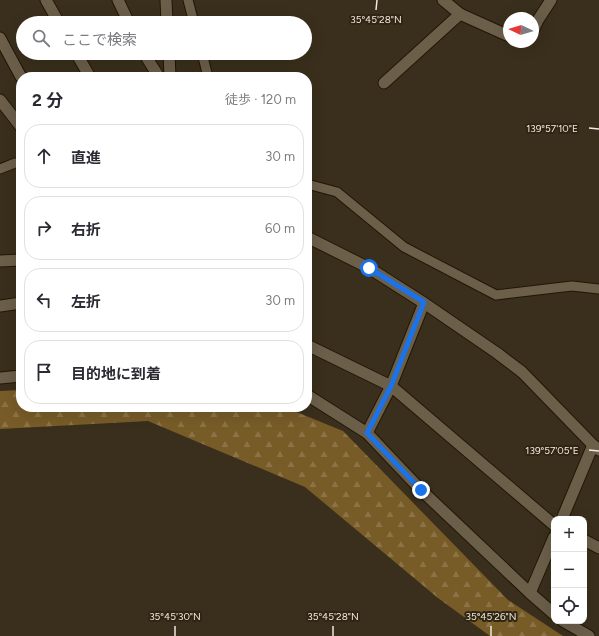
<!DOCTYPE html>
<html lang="ja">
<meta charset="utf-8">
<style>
body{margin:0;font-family:Figtree,"Noto Sans JP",sans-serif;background:#f2f2f3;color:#2b2b33}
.controls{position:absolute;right:12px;bottom:12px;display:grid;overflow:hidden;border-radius:8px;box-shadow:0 4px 16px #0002}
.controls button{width:36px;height:36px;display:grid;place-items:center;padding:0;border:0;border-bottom:1px solid #e1e1e2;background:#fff;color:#2b2b33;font:20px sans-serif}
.compass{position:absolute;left:503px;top:12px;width:36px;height:36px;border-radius:50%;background:#fff;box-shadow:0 4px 16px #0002;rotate:274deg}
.stop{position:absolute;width:12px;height:12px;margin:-9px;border:3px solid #1a73e8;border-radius:50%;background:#fff}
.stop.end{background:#1a73e8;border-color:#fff;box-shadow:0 1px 4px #0008}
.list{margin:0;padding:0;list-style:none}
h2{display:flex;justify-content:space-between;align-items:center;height:52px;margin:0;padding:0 16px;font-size:17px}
h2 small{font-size:13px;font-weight:400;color:#7c7c81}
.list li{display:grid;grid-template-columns:26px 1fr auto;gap:12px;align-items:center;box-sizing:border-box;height:64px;margin:0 8px 8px;padding:0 8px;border:1px solid #e1e1e2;border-radius:16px}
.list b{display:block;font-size:15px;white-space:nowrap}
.list em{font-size:13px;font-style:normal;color:#7c7c81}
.icon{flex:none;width:22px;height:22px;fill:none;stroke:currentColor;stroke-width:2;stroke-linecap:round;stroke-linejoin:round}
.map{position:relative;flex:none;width:599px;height:636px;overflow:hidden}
.search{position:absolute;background:#fff;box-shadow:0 4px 16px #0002;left:16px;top:16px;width:296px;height:44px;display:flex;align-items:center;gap:10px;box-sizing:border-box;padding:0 14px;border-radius:22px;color:#7c7c81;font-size:15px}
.panel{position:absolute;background:#fff;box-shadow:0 4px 16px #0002;left:16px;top:72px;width:296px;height:340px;border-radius:16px}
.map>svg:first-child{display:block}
.forest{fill:url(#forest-firs)}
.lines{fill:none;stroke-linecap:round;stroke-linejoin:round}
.service-casing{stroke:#211705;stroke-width:11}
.minor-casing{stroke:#211705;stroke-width:13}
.service{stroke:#6b5f4a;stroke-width:9}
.minor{stroke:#6b5f4a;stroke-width:11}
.route{stroke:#1a73e8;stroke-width:5}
.ticks{fill:none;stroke:#f0e9dd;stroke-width:1.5}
.ticks-label{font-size:10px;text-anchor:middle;fill:#f0e9dd;stroke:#302513;stroke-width:4;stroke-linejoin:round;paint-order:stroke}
</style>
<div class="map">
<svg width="599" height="636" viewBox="0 0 599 636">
<defs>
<pattern id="forest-firs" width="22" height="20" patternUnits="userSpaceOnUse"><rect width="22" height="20" fill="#785c28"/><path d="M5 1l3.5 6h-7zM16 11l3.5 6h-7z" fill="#8c7347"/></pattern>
</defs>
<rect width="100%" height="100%" fill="#3a2f1c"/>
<polygon class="forest" points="21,390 21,407 284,407 343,431 508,600 563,636 490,636 438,598 305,487 148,421 0,429 0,391"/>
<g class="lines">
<g class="service-casing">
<g id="service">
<polyline points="188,0 194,23"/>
<polyline points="202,53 208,77"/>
<polyline points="0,169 15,163"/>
<polyline points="307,184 337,192 404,247 496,295 572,286 599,289"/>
</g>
</g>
<g class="minor-casing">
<g id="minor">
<polyline points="46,0 59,23"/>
<polyline points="118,0 129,23"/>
<polyline points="166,0 167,23"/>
<polyline points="443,0 460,14 509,36"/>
<polyline points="533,31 538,20 551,0"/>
<polyline points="0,38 21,77"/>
<polyline points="76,53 90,77"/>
<polyline points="144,53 150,63 159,77"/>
<polyline points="169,53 170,77"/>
<polyline points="384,83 460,14"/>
<polyline points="0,100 21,127"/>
<polyline points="307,237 369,268 424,303 497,353 522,372 593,445 599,450"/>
<polyline points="0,261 21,260"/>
<polyline points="0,306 21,303"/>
<polyline points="307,345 391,386 554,525"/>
<polyline points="0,378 21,376"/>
<polyline points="307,395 367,433 421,490 530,593 554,614"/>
<polyline points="367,433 391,386 424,303"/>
<polyline points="562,519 593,445"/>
<polyline points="584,540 599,548"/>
<polyline points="530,593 554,537"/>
<polyline points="563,621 589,636"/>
</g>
</g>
<use href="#service" class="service"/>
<use href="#minor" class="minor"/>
</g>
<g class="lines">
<polyline class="route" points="369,268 424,302 391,386 367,433 421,490"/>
</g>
<path class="ticks" d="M376 10 377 0M589 128 599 129M589 450 599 451M175 636V626M333 636V626M491 636V626"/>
<g class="ticks-label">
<text x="376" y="23">35°45'28"N</text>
<text x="552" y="132">139°57'10"E</text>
<text x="552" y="454">139°57'05"E</text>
<text x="175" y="620">35°45'30"N</text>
<text x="333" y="620">35°45'28"N</text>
<text x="491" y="620">35°45'26"N</text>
</g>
</svg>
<div class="controls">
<button>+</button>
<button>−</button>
<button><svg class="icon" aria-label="locate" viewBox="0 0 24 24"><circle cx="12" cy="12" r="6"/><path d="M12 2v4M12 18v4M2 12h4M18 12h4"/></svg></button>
</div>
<svg class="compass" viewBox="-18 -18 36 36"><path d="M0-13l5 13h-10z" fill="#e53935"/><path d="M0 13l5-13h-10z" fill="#7c7c81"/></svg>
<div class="stop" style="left:369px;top:268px"></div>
<div class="stop end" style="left:421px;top:490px"></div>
<div class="search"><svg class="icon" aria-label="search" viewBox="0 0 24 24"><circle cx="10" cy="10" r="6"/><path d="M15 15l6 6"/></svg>ここで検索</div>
<section class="panel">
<h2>2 分<small>徒歩 · 120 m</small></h2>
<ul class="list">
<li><svg class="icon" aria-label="ahead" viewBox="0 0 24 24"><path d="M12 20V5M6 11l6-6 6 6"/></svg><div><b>直進</b></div><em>30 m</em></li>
<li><svg class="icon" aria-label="right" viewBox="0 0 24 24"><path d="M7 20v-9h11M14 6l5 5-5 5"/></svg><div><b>右折</b></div><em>60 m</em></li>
<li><svg class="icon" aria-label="left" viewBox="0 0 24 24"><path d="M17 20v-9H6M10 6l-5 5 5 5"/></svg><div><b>左折</b></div><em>30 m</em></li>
<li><svg class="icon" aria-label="arrive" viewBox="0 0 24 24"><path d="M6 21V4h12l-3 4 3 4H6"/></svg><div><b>目的地に到着</b></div></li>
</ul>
</section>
</div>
